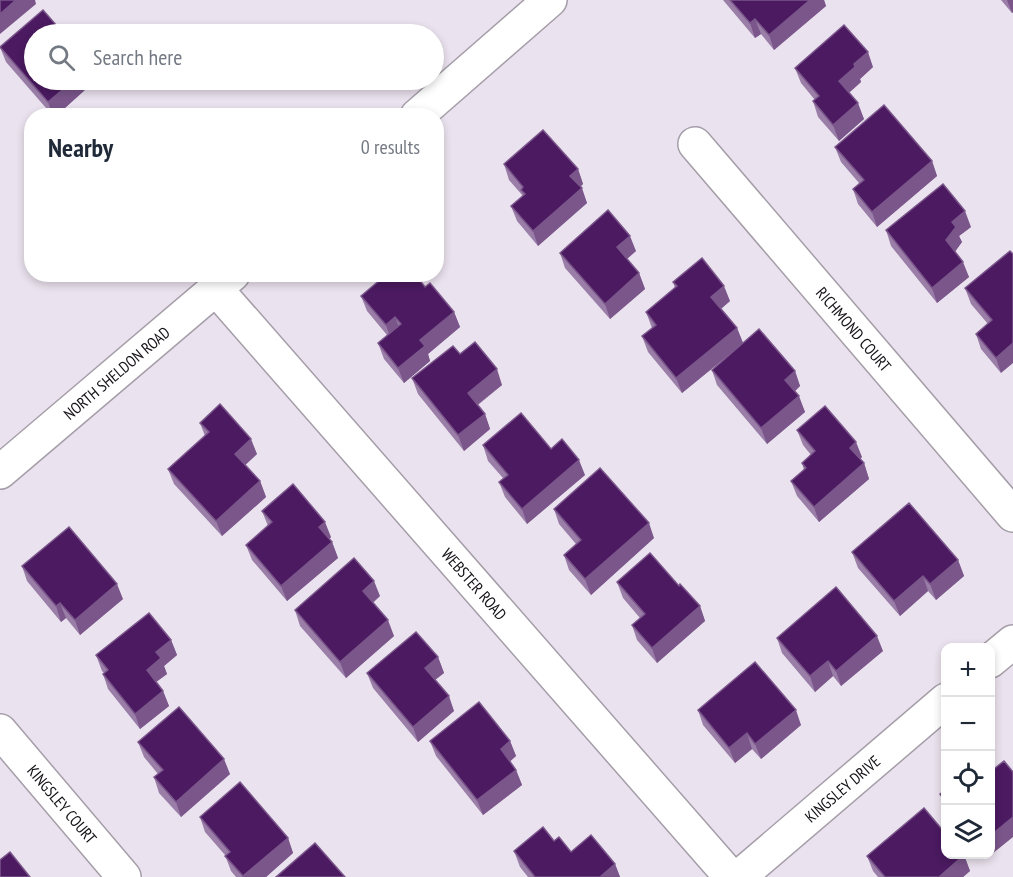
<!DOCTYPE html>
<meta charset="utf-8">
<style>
body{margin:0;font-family:"PT Sans Narrow",sans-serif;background:#f2f2f3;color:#1f2937}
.controls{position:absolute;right:18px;bottom:18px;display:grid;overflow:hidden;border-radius:12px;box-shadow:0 3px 9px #0003}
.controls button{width:54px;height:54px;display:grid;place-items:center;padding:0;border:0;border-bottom:2px solid #e0e1e3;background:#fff;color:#1f2937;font:30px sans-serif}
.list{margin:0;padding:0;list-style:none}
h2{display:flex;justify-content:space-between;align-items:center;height:78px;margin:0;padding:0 24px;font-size:26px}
h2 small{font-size:20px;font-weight:400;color:#747a83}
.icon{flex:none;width:33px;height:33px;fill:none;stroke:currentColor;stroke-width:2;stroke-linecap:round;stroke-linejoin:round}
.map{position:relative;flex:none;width:1013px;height:877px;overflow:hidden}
.search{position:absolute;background:#fff;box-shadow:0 3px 9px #0003;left:24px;top:24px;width:420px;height:66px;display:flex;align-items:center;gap:15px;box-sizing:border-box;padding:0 21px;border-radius:33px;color:#747a83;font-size:22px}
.panel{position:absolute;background:#fff;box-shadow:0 3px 9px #0003;left:24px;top:108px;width:420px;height:174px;border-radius:24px}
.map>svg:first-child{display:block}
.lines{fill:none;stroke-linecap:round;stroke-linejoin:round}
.street-casing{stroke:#a59ea9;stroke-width:36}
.secondary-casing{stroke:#a59ea9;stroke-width:36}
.street{stroke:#fff;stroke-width:33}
.secondary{stroke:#fff;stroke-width:33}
.wall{fill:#9a7ea8}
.shaded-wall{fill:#7b568b}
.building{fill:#4b1a61;stroke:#7b568b;stroke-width:1.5}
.labels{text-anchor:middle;stroke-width:6;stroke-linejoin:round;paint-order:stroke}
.street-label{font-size:16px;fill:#141116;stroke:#f7effc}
</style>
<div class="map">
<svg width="1013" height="877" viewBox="0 0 1013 877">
<rect width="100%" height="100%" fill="#eae2ee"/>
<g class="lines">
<g class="street-casing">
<g id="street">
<path id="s1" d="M695 144 1013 515"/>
<path id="s2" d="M216 289 731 877"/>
<polyline points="990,661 1013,642"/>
<path id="s3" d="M0 731 124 877"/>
<path id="s4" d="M739 877 946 700"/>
</g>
</g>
<g class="secondary-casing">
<g id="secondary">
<polyline points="417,116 550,0"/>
<path id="s5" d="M0 472 233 274"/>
</g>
</g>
<use href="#street" class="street"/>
<use href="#secondary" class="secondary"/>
</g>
<g class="wall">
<polygon points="723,0 824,0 826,6 774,50 761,34 755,38"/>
<polygon points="1001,0 1013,0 1013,12 1012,13"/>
<polygon points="0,47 96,80 56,116 53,116 6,62"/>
<polygon points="873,67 860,79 861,82 849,93 864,119 839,141 818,117 813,101 815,100 801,83 795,68"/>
<polygon points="835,147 932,161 937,176 877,227 858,204 853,189 859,183 841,162"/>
<polygon points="504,164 578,169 583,184 580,187 587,203 538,246 517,221 511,206 523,196 509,180"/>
<polygon points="971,227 959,236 962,242 955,251 969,277 937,303 891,246 886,230"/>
<polygon points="636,251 627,259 639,273 645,289 610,319 565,268 560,253"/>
<polygon points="1013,254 1001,373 981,349 976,334 988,324 971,304 965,288"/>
<polygon points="673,282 730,301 721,309 737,328 743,343 795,371 800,386 795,391 805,412 767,444 717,385 712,370 740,346 682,393 648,352 642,336 652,328 646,312 675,288"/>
<polygon points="425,287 454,312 460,327 428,354 430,361 404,383 384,359 378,343 387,335 367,311 361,296"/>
<polygon points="460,354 502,385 478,405 485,414 490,429 464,451 418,394 412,378"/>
<polygon points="200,423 257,454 245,465 260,481 266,497 222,536 174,484 168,469 205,436"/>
<polygon points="797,430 862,457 860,459 864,463 869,479 819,522 797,496 791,481 804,470 802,463 811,455 803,445"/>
<polygon points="483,445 551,449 585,475 527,524 505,497 499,482 503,478 488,461"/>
<polygon points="554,509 654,538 591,595 569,570 564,555 576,544 559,524"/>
<polygon points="262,511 331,537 329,539 332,542 338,558 287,601 252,560 246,545 268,526"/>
<polygon points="852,552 958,560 964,576 936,600 928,591 900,616 858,568"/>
<polygon points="22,566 123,599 80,635 66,618 61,622 27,581"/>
<polygon points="617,582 679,586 700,606 705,621 657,663 637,640 632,625 640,618 623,598"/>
<polygon points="380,596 373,603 394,636 346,678 300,626 295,610"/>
<polygon points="777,638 883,651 841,686 833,676 815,692 782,653"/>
<polygon points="171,640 177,655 164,666 167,674 156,682 163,691 169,706 140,729 108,689 103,674 104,673 102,671 96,655"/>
<polygon points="438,657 444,673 435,680 454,711 418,742 373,688 367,673"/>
<polygon points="698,710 801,725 761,759 752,749 735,763 703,725"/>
<polygon points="430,741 510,741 516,756 510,761 516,770 522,785 483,815 436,756"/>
<polygon points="138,742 230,774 181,817 159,793 154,777 158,774 144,757"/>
<polygon points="945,790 945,808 940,794"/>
<polygon points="200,817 288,838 293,853 266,877 236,877 231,871 225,855 205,832"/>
<polygon points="514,851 571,852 615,864 620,877 528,877 520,867"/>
<polygon points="964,855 970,871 963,877 878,877 873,871 867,856"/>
</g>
<g class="shaded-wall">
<polygon points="16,0 35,0 36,4 0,34 0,14"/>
<polygon points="810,0 824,0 826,6 774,50 769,35"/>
<polygon points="1007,0 1013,0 1013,12 1012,13"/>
<polygon points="755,19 761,34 755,38 750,23"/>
<polygon points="868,52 873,67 860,79 861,82 845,96 839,81 854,64"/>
<polygon points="74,80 96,80 56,116 53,116 48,102"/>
<polygon points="858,103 864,119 839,141 833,125"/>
<polygon points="932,161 937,176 877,227 872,212"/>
<polygon points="578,169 583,184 576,191 570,176"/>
<polygon points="582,188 587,203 538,246 533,231"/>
<polygon points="965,211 971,227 959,236 962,242 952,256 946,240 952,222"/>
<polygon points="630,236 636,251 622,263 617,247"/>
<polygon points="963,262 969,277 937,303 932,288"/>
<polygon points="639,273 645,289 610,319 605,304"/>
<polygon points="724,286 730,301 717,312 711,297"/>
<polygon points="454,312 460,327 428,354 430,361 404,383 398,368 420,340"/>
<polygon points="395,317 401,332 391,340 386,325"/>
<polygon points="737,328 743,343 682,393 676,378"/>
<polygon points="1013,343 1013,363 1001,373 996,358"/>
<polygon points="497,369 502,385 473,408 468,393"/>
<polygon points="795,371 800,386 791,395 785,380"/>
<polygon points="799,396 805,412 767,444 761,428"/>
<polygon points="485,414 490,429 464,451 458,435"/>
<polygon points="251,439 257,454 241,469 235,454"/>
<polygon points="856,442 862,457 856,463 850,448"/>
<polygon points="579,460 585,475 527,524 522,509"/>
<polygon points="864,463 869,479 819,522 814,507"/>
<polygon points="260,481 266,497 222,536 216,521"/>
<polygon points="325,522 331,537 325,543 319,527"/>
<polygon points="649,523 654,538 591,595 585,579"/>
<polygon points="332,542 338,558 287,601 281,586"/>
<polygon points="958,560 964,576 936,600 930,584"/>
<polygon points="923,576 928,591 900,616 894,601"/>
<polygon points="374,581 380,596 368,606 363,591"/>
<polygon points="117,584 123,599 80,635 75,620"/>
<polygon points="60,603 66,618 61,622 56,606"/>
<polygon points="700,606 705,621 657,663 652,648"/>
<polygon points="388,620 394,636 346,678 340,662"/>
<polygon points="877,636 883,651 841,686 836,671"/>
<polygon points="171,640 177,655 164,666 167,674 152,685 147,670 156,652"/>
<polygon points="438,657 444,673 431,683 425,668"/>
<polygon points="828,661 833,676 815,692 810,676"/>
<polygon points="163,691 169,706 140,729 135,714"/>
<polygon points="449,696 454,711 418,742 413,727"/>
<polygon points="796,710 801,725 761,759 755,744"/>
<polygon points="747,733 752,749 735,763 729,748"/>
<polygon points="510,741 516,756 506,765 501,749"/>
<polygon points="224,759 230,774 181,817 176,802"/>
<polygon points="516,770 522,785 483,815 477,800"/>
<polygon points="1013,817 1013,837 987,858 986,855 990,855 990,836"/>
<polygon points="288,838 293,853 266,877 243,877"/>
<polygon points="964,855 970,871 963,877 939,877"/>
<polygon points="615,864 620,877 600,877"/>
</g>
<g class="building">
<polygon points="0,0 16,0 0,14"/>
<polygon points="730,0 810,0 769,35 755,19 750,23"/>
<polygon points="43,10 64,34 34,34 34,80 74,80 48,102 0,47"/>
<polygon points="844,25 868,52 854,64 855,67 839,81 858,103 833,125 813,101 819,96 795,68"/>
<polygon points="884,105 932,161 872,212 853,189 864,180 835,147"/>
<polygon points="543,130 578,169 570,176 582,188 533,231 511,206 525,194 521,190 523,187 504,164"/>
<polygon points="943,184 965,211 952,222 956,227 946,240 963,262 932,288 886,230"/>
<polygon points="608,210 630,236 617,247 639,273 605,304 560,253"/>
<polygon points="1010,251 1013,254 1013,343 996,358 976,334 992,320 965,288"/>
<polygon points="702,258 724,286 711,297 737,328 676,378 642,336 656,325 646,312 677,286 673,282"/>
<polygon points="387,274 415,274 425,287 430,283 454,312 420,340 425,346 398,368 378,343 401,324 395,317 386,325 361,296"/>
<polygon points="759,329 795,371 785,380 799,396 761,428 712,370"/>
<polygon points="475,342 497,369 468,393 485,414 458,435 412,378 453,346 460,354"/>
<polygon points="220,404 251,439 235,454 260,481 216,521 168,469 209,432 200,423"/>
<polygon points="825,406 856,442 850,448 864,463 814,507 791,481 806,468 802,463 815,451 797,430"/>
<polygon points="521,413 551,449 562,439 579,460 522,509 499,482 508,475 483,445"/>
<polygon points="600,468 649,523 585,579 564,555 581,540 554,509"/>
<polygon points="293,484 325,522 319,527 332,542 281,586 246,545 272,522 262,511"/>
<polygon points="909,503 958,560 930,584 923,576 894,601 852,552"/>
<polygon points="69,527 117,584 75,620 60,603 56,606 22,566"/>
<polygon points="650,553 679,586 680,584 700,606 652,648 632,625 645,614 617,582"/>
<polygon points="354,558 374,581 363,591 388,620 340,662 295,610"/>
<polygon points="836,587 877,636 836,671 828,661 810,676 777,638"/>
<polygon points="149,613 171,640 156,652 161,658 147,670 163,691 135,714 103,674 108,670 96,655"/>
<polygon points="416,632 438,657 425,668 449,696 413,727 367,673"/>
<polygon points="755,662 796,710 755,744 747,733 729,748 698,710"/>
<polygon points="479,702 510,741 501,749 516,770 477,800 430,741"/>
<polygon points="179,707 224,759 176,802 154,777 163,770 138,742"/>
<polygon points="1004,761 1013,772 1013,817 990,836 990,772"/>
<polygon points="240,782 288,838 243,876 225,856 230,852 200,817"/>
<polygon points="945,790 945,800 940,794"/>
<polygon points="924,808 945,833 945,855 964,855 939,877 885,877 867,856"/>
<polygon points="543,827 554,841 559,837 571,852 591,835 615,864 600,877 535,877 514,851"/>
<polygon points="315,843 345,877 276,877"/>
<polygon points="10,852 30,877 0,877 0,860"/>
</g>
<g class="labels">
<g class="street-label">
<text dy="6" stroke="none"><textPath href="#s1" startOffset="244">RICHMOND COURT</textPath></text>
<text dy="6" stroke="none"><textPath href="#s5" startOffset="153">NORTH SHELDON ROAD</textPath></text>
<text dy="6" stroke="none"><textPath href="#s2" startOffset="392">WEBSTER ROAD</textPath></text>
<text dy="6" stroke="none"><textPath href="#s4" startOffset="136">KINGSLEY DRIVE</textPath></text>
<text dy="6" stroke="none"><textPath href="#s3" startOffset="96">KINGSLEY COURT</textPath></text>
</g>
</g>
</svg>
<div class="controls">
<button>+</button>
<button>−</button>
<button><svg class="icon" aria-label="locate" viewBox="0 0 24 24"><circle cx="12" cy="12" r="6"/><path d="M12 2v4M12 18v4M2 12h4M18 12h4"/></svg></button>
<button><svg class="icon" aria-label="layers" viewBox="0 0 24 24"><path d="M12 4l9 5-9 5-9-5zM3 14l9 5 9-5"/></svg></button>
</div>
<div class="search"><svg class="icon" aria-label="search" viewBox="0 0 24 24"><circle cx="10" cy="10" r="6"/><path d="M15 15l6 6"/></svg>Search here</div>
<section class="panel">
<h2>Nearby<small>0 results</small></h2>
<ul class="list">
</ul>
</section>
</div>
